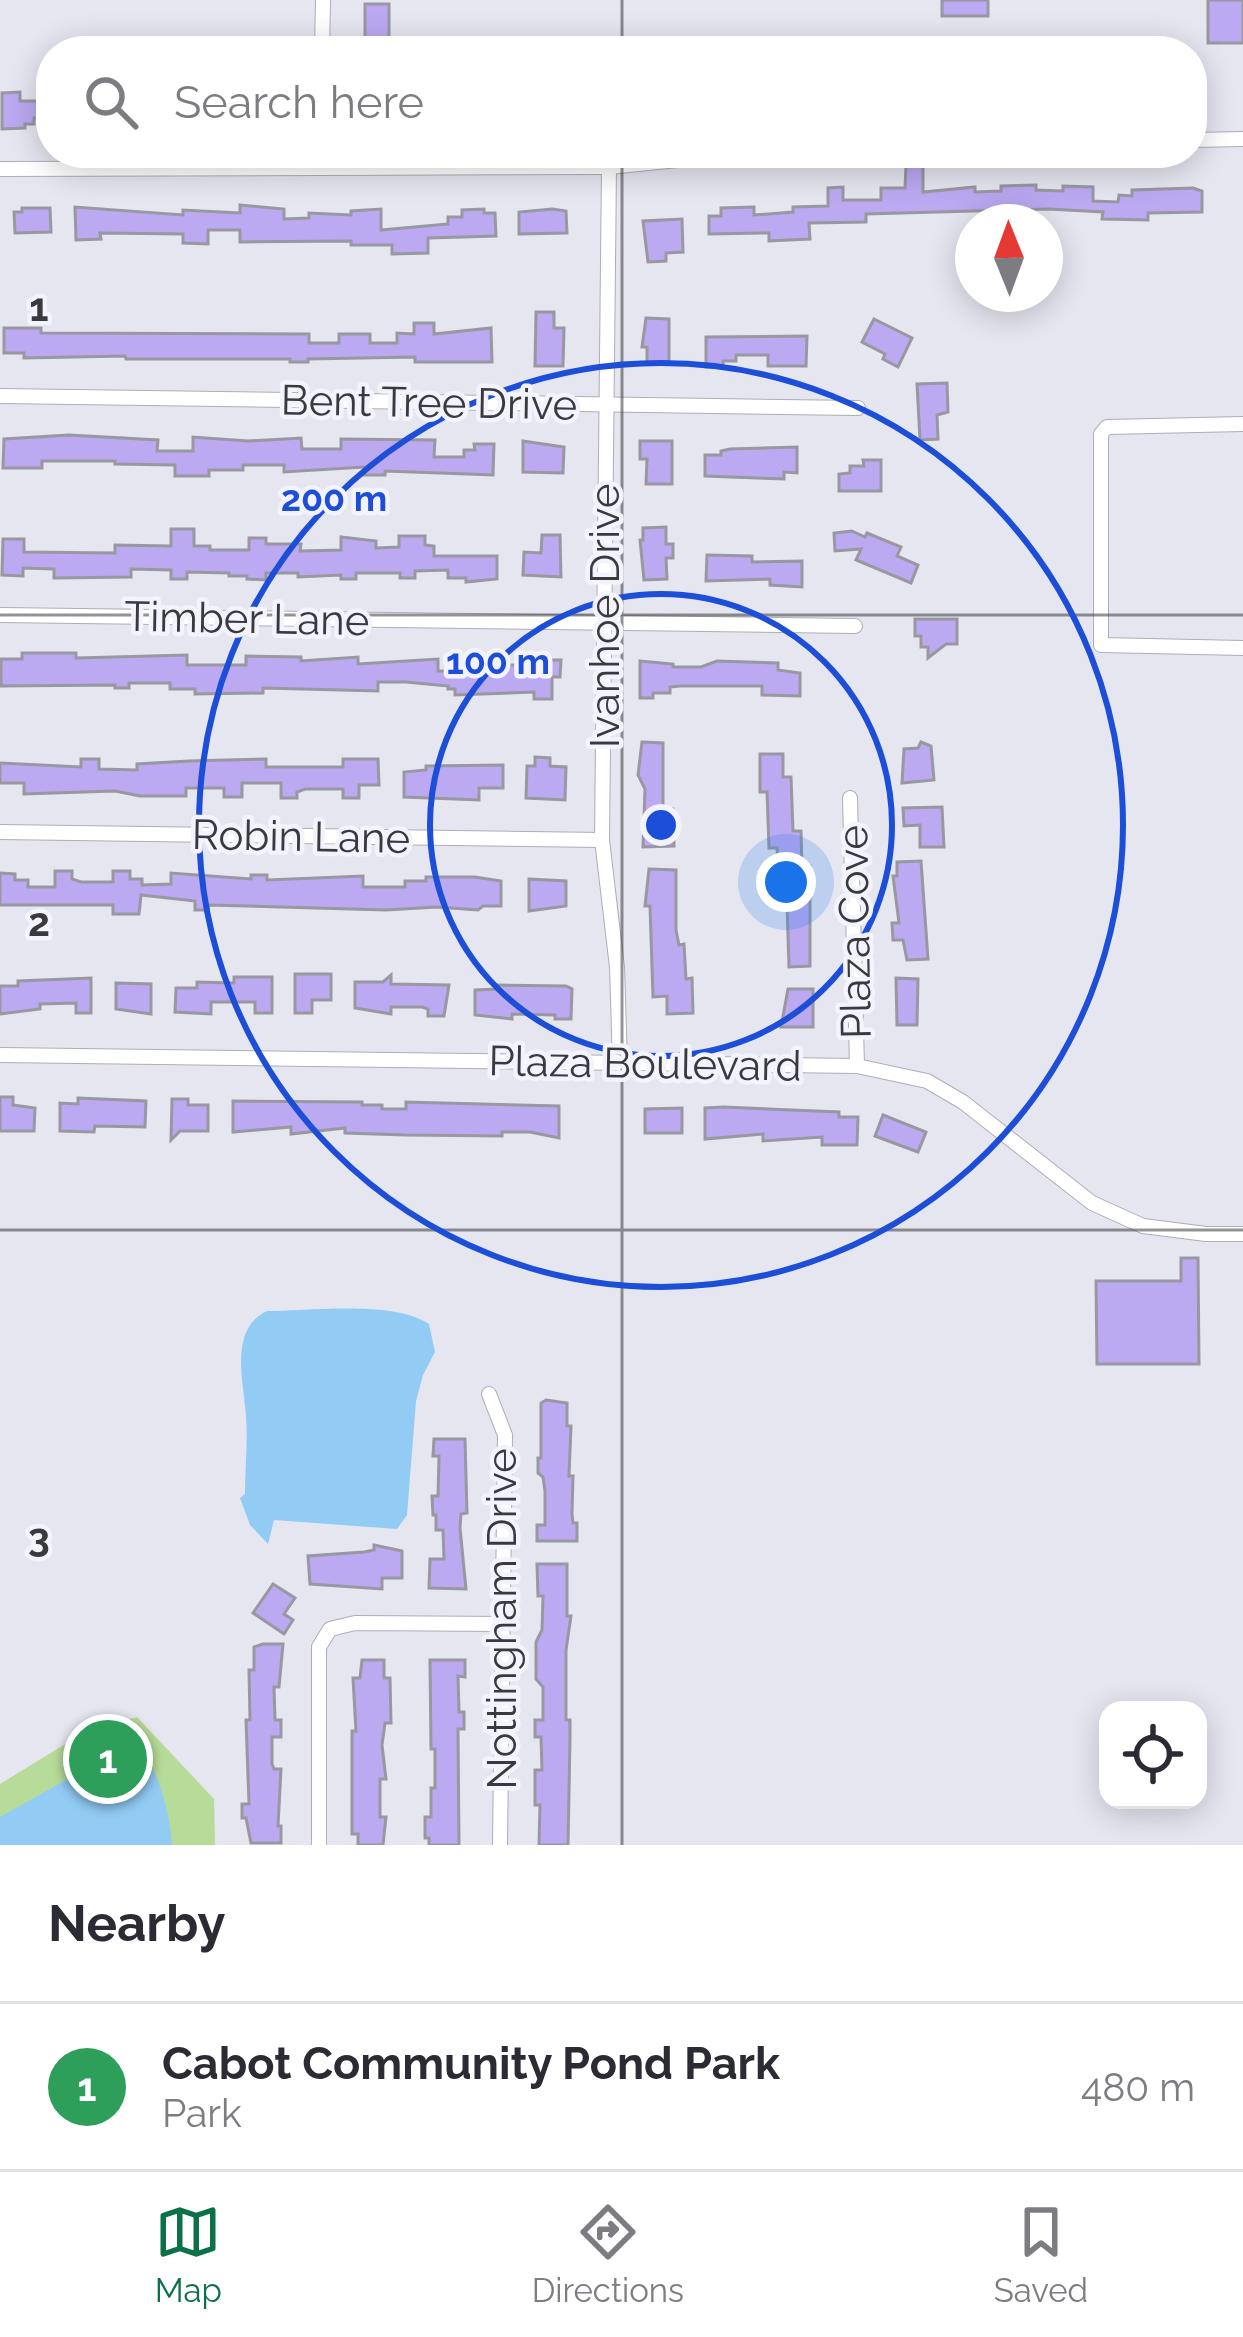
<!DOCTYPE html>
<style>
body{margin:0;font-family:Raleway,sans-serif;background:#f7f7f7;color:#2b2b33}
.controls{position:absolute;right:36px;bottom:36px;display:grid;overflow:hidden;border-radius:24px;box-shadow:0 6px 30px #0003}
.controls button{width:108px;height:108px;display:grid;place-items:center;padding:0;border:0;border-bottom:3px solid #e1e1e2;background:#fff;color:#2b2b33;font:60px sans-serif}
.compass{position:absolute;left:955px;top:204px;width:108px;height:108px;border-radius:50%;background:#fff;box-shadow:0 6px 30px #0003;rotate:359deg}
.you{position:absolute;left:786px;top:882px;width:42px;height:42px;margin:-30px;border:9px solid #fff;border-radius:50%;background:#1a73e8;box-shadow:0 0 0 18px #1a73e833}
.badge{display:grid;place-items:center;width:78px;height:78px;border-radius:50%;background:#0d7148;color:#fff;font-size:39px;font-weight:700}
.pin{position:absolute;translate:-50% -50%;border:6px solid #fff;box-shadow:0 3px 12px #0006}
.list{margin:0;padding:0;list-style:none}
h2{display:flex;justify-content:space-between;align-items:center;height:156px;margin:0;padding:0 48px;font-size:51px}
h2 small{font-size:39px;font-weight:400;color:#7c7c81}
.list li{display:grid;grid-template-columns:78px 1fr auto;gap:36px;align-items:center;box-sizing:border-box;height:168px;padding:0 48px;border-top:3px solid #e1e1e2}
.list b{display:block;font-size:45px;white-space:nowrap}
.list p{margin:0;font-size:39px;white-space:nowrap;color:#7c7c81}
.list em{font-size:39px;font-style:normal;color:#7c7c81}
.icon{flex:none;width:66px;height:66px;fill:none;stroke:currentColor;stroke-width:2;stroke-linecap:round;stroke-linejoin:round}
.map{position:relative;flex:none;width:1243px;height:1845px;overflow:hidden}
.search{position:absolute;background:#fff;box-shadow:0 6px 30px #0003;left:36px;right:36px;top:36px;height:132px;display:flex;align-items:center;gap:30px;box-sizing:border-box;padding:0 42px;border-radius:48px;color:#7c7c81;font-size:45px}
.sheet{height:324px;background:#fff}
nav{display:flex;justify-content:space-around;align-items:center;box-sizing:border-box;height:168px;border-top:3px solid #e1e1e2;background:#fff;font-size:33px;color:#7c7c81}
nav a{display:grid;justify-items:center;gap:6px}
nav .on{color:#0d7148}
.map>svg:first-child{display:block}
.green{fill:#b7dc99}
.water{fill:#92cbf4}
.building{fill:#bba9f2;stroke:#9997a0;stroke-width:3}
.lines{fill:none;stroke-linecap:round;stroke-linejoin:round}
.street-casing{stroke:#adaeb7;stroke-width:16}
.street{stroke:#fff;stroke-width:14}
.grid{fill:none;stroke:#3a3a3e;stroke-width:3;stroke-opacity:0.55}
.ring{fill:none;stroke:#1d4ed8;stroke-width:6}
.labels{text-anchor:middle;stroke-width:9;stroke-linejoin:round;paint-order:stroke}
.street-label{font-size:42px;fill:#3a3a3e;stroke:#f3f3fd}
.grid-label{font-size:39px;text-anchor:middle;font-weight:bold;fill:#3a3a3e;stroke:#f3f3fd;stroke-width:9;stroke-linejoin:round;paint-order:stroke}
.centre{fill:#1d4ed8;stroke:#f3f3fd;stroke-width:6}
.ring-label{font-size:36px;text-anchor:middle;font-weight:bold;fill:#1d4ed8;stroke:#f3f3fd;stroke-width:9;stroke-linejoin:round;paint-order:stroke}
</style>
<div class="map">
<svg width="1243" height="1845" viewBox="0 0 1243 1845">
<rect width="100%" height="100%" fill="#e5e6f0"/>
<polygon class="green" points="137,1717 214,1799 215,1845 0,1845 0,1784 80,1735"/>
<g class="water">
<path d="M267 1311C310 1311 393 1300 429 1324L435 1352 423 1375 416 1401 407 1515 397 1529 274 1520 268 1544 250 1525 240 1498 245 1494C245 1468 248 1442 246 1416 244 1383 228 1329 267 1311Z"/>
<path d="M121 1739C156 1746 170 1814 172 1845H0V1817L87 1768 113 1742Z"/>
</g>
<g class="building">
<rect x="942" y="0" width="46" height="16"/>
<rect x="1208" y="0" width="35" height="43"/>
<rect x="365" y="4" width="24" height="36"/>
<polygon points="20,92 20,101 51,101 51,118 34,118 34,124 25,124 25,128 2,129 2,93"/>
<polygon points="906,164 923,165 923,192 975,187 975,192 1001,191 1001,186 1036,185 1036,190 1063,191 1063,186 1093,187 1093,201 1118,202 1119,195 1132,196 1132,190 1193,188 1202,191 1202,212 1148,213 1148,220 1102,219 1103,212 1048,209 866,214 866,222 809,223 810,239 769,241 769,233 709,234 709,216 721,216 721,208 754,207 754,215 793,212 793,207 828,206 828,188 843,187 843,200 881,200 881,188 905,188"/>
<polygon points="240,205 284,209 284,219 309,218 309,213 351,215 351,211 381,209 381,230 448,224 448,217 462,217 462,210 484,209 484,213 495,213 496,236 428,238 428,253 392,254 392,245 351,245 351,241 240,242 240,230 208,230 208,244 183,243 183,234 100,233 101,239 76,240 75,207 183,215 183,210 240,213"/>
<polygon points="22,208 50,208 51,232 15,233 14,212 22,212"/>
<polygon points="552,209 566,211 567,233 519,234 519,212"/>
<polygon points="682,219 683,252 666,253 666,261 648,262 643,221"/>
<polygon points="536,312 554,312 554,328 564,328 563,366 535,366"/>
<polygon points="646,318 669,319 669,363 647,363 647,347 642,347"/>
<polygon points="874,319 912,338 898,367 883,359 885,354 862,342"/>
<polygon points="414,323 434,323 434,334 491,328 492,362 415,362 415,357 308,359 308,362 290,362 290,359 126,359 125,356 24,358 24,353 4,353 4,328 41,328 41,333 309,334 309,343 339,343 339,334 370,334 370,343 397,343 397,333 414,334"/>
<polygon points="807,336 806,366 768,366 768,355 736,355 736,361 723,361 723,367 706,367 706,337"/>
<polygon points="947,383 948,412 937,415 938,439 920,440 917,384"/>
<polygon points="69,435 158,440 157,451 193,451 193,437 248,441 301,438 302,449 341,449 341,439 435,440 434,457 464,457 464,450 475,450 474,444 494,444 493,475 385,471 385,475 364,475 364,467 284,472 284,465 243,465 243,470 209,470 209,476 175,476 175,465 115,464 115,461 42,461 42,468 3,468 4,439"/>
<polygon points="523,441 564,447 563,473 523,472"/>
<polygon points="640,441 672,441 672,484 646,484 647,459 640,459"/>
<polygon points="797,447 797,473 784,472 784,479 705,476 705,455 721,455 721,451 730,449"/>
<polygon points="863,460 881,460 881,491 839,491 839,474 850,473 850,466 864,466"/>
<polygon points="666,527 666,544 673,544 673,558 666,558 667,579 644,580 640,540 643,540 643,528"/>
<polygon points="171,529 194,529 194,546 210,546 210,550 249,550 249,538 266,538 266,544 301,544 300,551 341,550 341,537 376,541 376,548 399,547 399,536 425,536 425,545 434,546 434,556 497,556 497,579 466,582 466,578 448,578 448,570 415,571 415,578 400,578 400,573 356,573 356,579 341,579 341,575 298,577 298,573 266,573 266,580 247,579 247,576 229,576 229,573 187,572 187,579 171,579 171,570 131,569 131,577 54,578 54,569 23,568 23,576 2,575 3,539 24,539 24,552 115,553 115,545 171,546"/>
<polygon points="852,531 865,537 867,533 901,547 897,556 918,565 911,583 856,560 861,549 835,551 834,533"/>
<polygon points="542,535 560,535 561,577 523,575 524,552 541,553"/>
<polygon points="707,555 752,556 752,562 802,561 802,587 770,585 770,579 706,581"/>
<polygon points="915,619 957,619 957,644 946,644 928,658 928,647 921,647 921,636 915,636"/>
<polygon points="22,653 76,653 76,658 187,655 187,665 246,665 246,656 301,657 301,661 358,657 358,664 438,659 438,671 464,671 464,664 477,664 477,659 494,659 494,665 544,665 544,660 561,660 560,677 552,677 552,699 534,699 534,692 455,695 455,689 448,689 448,686 406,682 378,682 378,691 263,688 263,693 195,694 195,689 170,689 170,683 129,683 129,688 115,688 115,685 1,686 1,659 22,659"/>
<polygon points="640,661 673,664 673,667 701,667 717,661 778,663 778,670 800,673 800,696 762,695 762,686 680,686 670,687 670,693 653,693 653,698 640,698"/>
<polygon points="642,742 663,743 663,809 673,809 674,846 643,847 645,789 638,775"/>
<polygon points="921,742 931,746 934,780 902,783 904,749 918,748"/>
<polygon points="760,754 783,754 783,777 791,777 793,831 801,831 802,867 810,866 810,966 789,967 787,904 780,905 777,848 769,848 767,792 760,792"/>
<polygon points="535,757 550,758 550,766 566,767 565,800 526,798 527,766 535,766"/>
<polygon points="81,759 99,759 99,769 137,770 137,764 189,761 266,759 266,767 343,767 343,759 378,759 379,785 359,785 359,798 343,798 343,789 305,789 297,792 297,798 281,798 281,783 242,783 242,797 224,797 224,788 186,788 186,796 140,796 115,791 24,794 24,783 0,783 0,763 81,767"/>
<polygon points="503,765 503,788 479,788 479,800 404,797 404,772 426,770 426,766"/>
<polygon points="942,807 944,847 920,847 920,825 904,826 903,808"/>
<polygon points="921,861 928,959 907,960 903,940 893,940 892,923 899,923 893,876 897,876 897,862"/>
<polygon points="649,869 676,870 676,930 679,945 684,944 686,979 692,978 693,1013 667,1014 667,996 653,997 650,906 645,906"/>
<polygon points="55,871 72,871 72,879 81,882 113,882 113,871 130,871 130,879 142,879 142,885 171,884 171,873 251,879 251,875 267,875 267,880 363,876 363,887 405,887 405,881 426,881 426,877 475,877 501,881 501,906 483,906 478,910 437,907 386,910 208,905 208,910 195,910 195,901 141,895 139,914 113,914 113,905 0,905 0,873 15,874 15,880 28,880 28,887 55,887"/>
<polygon points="529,879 566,881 566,906 529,911"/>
<polygon points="295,974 331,974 331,1000 312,1000 312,1013 295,1013"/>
<polygon points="391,975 391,984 449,985 444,1016 428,1016 428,1009 422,1007 391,1007 391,1014 355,1008 355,982 383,982"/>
<polygon points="234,977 272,977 272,1013 255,1013 255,1002 211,1002 211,1014 175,1012 176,988 197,988 197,982 234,983"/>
<polygon points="91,978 91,1013 76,1013 76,1003 40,1004 40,1009 0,1014 0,986 18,986 18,981"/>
<polygon points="896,978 918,979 917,1025 897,1025"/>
<polygon points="116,983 151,984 151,1014 116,1009"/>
<polygon points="497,985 566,986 572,989 571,1019 555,1019 555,1015 512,1014 512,1019 475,1015 475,990 497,989"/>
<polygon points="788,989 813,989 813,1027 781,1027"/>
<polygon points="0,1097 13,1097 13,1105 35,1108 34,1131 0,1131"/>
<polygon points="78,1098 146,1101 145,1127 95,1126 94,1132 60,1131 60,1103 78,1104"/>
<polygon points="172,1099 188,1099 188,1105 208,1105 208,1131 180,1131 171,1140"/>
<polygon points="233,1101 362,1102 362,1105 382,1105 382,1109 406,1109 406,1102 559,1106 559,1138 530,1132 502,1132 502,1136 406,1135 345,1133 345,1128 291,1134 291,1127 233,1132"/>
<polygon points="724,1107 839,1112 839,1117 858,1117 857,1145 822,1145 822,1137 763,1141 763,1134 705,1139 705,1108"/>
<polygon points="682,1108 682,1133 645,1133 645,1109"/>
<polygon points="883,1115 926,1132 918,1152 875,1136"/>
<polygon points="1181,1258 1198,1258 1199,1364 1097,1364 1096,1281 1181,1281"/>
<polygon points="546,1400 567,1403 567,1426 571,1426 569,1476 573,1476 572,1514 573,1523 577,1523 577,1541 537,1541 537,1525 545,1525 545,1491 543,1477 538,1473 538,1458 541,1458 541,1403"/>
<polygon points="434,1439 465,1439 467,1513 461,1514 460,1528 466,1589 429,1588 430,1559 444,1559 443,1530 436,1530 436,1515 433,1515 432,1496 438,1496 439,1456 433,1456"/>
<polygon points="374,1545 402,1551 402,1578 382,1578 382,1589 310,1584 308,1556 364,1552 374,1550"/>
<polygon points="537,1564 567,1564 567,1616 571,1616 566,1650 566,1720 570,1720 570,1739 568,1845 539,1845 540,1805 535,1805 535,1770 542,1770 541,1737 535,1737 535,1720 543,1720 543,1687 536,1679 536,1642 542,1630 543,1596 538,1596"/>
<polygon points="273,1584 295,1598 284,1614 293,1620 284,1634 253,1613"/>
<polygon points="263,1644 283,1644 279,1687 274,1687 275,1720 281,1720 281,1737 272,1737 272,1764 274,1769 281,1769 278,1826 281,1826 281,1843 251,1843 246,1818 242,1818 242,1804 249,1804 246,1720 250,1720 249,1670 254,1670 254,1647"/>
<polygon points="362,1660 384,1660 384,1678 390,1678 391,1723 385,1723 382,1745 386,1779 380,1779 380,1817 386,1817 383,1845 358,1845 358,1834 352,1834 352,1731 356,1731 353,1678 360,1678"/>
<polygon points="430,1660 465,1660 465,1677 458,1676 459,1712 464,1712 464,1729 458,1729 459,1845 429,1845 429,1838 425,1838 425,1817 431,1817 431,1788 435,1788 435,1749 431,1749"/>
</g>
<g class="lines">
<g class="street-casing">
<g id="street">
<polyline points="322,51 323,0"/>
<polyline points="1192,140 1243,139"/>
<polyline points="609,167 602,840 617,967 620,1064"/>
<polyline points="0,169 609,167 746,153"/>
<polyline points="0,396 858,408"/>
<polyline points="1243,424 1107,427 1101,434 1101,645 1243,648"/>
<polyline points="0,615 855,626"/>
<polyline points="850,798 857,1066"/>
<polyline points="0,832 602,840"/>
<polyline points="0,1055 857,1066 927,1081 963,1102 1092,1203 1143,1226 1206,1234 1243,1234"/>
<polyline points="489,1394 505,1435 500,1845"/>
<polyline points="319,1845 319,1647 330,1629 355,1623 503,1624"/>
</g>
</g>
<use href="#street" class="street"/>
</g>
<path class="grid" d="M622 0V51M622 153V1845M0 615H1243M0 1230H1243"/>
<g class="ring">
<circle cx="661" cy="825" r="231"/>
<circle cx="661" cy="825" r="462"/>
</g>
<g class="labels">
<g class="street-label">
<text transform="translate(429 402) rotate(1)" y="15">Bent Tree Drive</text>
<text transform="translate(604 616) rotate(-90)" y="15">Ivanhoe Drive</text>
<text transform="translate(247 618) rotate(1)" y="15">Timber Lane</text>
<text transform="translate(301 836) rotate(1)" y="15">Robin Lane</text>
<text transform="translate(854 932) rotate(-91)" y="15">Plaza Cove</text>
<text transform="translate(645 1063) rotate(1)" y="15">Plaza Boulevard</text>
<text transform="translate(501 1619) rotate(-90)" y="15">Nottingham Drive</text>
</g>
</g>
<g class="grid-label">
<text x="39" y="321">1</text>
<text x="39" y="936">2</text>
<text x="39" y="1551">3</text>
</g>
<circle cx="661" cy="825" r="18" class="centre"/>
<g class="ring-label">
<text x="334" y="511">200 m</text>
<text x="498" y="674">100 m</text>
</g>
</svg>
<div class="controls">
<button><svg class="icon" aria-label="locate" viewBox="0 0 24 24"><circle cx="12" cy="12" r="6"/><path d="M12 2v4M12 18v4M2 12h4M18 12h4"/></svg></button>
</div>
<svg class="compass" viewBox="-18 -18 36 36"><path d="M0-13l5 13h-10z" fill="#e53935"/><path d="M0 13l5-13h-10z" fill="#7c7c81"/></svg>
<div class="you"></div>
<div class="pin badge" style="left:108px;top:1759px;background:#2e9e5b">1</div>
<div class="search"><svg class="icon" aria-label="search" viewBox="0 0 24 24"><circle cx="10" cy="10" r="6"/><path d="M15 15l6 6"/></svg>Search here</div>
</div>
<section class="sheet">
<h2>Nearby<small></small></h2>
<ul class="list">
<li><span class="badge" style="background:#2e9e5b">1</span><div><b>Cabot Community Pond Park</b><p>Park</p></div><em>480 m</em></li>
</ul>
</section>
<nav>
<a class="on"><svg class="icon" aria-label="map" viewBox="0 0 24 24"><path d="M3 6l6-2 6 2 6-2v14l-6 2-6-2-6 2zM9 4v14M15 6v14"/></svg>Map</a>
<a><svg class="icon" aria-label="directions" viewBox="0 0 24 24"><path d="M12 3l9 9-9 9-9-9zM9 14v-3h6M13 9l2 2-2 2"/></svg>Directions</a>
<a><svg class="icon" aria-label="saved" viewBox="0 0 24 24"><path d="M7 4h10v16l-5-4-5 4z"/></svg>Saved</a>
</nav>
